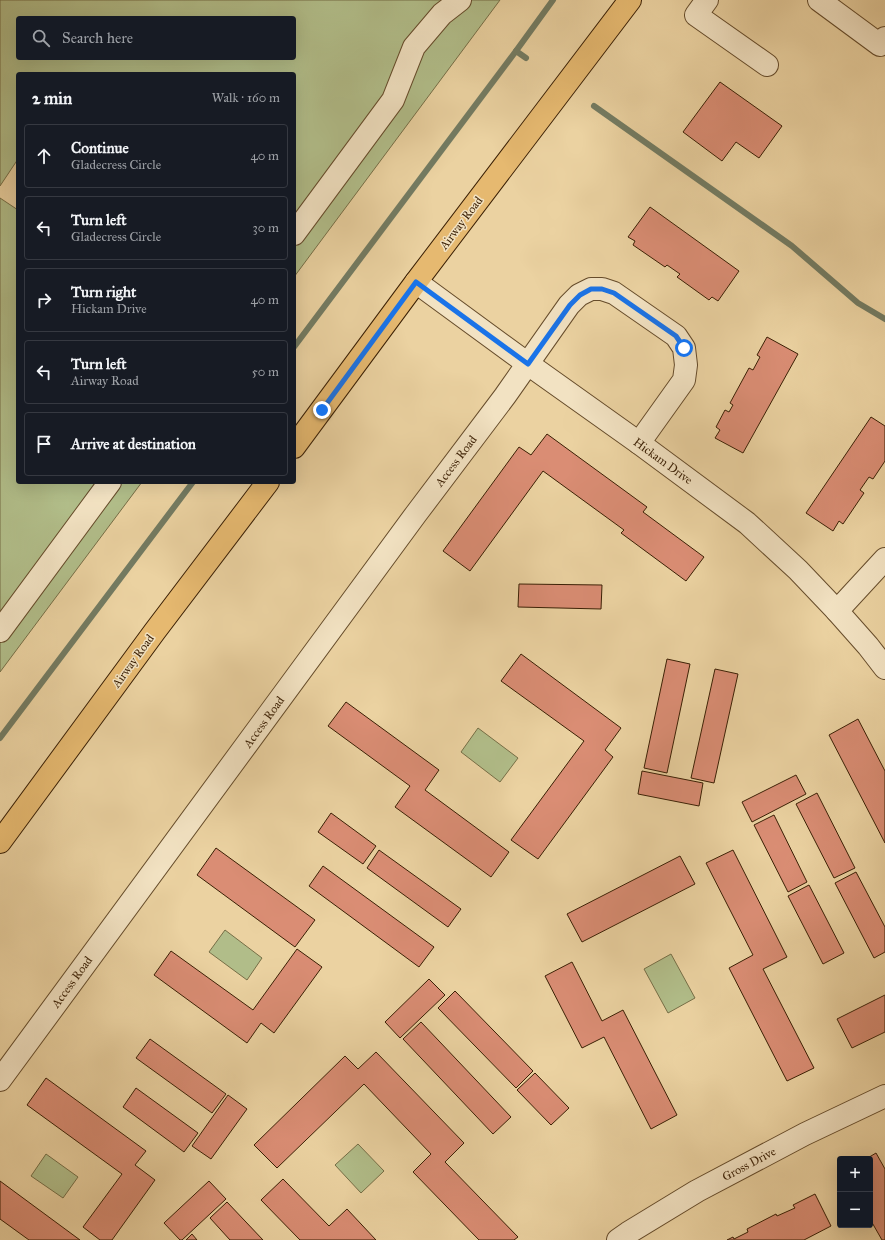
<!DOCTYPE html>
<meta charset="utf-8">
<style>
body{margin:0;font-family:"IM FELL Great Primer",serif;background:#242831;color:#f1f3f6}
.controls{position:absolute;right:12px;bottom:12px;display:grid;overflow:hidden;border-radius:4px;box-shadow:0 4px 16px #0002}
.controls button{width:36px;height:36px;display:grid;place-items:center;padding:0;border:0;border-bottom:1px solid #363941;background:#171b24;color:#f1f3f6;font:20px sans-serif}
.stop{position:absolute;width:12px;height:12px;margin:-9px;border:3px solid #1a73e8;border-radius:50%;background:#fff}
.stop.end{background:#1a73e8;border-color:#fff;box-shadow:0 1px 4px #0008}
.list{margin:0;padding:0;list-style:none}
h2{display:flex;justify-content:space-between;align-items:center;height:52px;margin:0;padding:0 16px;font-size:17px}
h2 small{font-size:13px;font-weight:400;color:#9ea1a6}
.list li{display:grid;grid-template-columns:26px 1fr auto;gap:12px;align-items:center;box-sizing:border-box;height:64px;margin:0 8px 8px;padding:0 8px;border:1px solid #363941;border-radius:4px}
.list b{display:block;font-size:15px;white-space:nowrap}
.list p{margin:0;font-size:13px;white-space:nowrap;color:#9ea1a6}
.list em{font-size:13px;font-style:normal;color:#9ea1a6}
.icon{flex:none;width:22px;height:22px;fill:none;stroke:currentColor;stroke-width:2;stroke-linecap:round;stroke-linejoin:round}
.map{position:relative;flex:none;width:885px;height:1240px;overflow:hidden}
.search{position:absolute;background:#171b24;box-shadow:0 4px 16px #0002;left:16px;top:16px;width:280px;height:44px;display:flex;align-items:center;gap:10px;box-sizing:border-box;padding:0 14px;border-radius:4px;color:#9ea1a6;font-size:15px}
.panel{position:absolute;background:#171b24;box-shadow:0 4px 16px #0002;left:16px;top:72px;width:280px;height:412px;border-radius:4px}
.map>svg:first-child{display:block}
.green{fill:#b1bd89;stroke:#766e46;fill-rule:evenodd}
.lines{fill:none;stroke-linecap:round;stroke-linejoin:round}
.stream{stroke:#737b62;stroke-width:6}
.building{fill:#da8d74;stroke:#3a1f04}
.minor-casing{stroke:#664c2b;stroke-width:24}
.major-casing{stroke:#3a1f04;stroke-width:24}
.minor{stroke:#f2e2c2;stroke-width:22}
.major{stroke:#e6b970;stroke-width:22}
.route{stroke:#1a73e8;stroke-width:5}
.labels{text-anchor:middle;stroke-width:3;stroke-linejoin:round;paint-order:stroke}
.street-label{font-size:12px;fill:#3a1f04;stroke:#f2e2c2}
</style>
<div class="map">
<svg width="885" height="1240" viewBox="0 0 885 1240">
<rect width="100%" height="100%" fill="#ebd2a1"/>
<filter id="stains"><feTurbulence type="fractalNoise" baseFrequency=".005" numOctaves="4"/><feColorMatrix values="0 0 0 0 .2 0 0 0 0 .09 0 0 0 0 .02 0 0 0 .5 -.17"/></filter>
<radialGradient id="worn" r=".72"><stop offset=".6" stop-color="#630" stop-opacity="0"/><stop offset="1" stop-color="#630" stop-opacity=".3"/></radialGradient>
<g class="green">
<path d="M0 0H445L380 107 294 222V74H18V159L0 186ZM18 18H294V58H18Z"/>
<polygon points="465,0 500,0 294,277 294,246 398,107 417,53"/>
<polygon points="0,198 18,210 18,482 100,482 0,616"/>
<polygon points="118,482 142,482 0,672 0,640"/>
<polygon points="478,728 518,758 500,782 461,752"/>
<polygon points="225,930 262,958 247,980 209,952"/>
<polygon points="671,954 695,998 668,1013 644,969"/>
<polygon points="358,1144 384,1171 361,1193 335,1165"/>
<polygon points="46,1154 78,1177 63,1198 31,1176"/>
</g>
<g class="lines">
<g class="stream">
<polyline points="516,51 553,0"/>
<polyline points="594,106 792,246 858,303 885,319"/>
<polyline points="294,347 516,51 526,58"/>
<polyline points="0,738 193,482"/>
</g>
</g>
<g class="building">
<polygon points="720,82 782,126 759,158 736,142 722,161 683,132"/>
<polygon points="650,207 739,271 718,301 712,297 709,300 677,277 680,274 667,265 665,267 633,245 635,241 628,237"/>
<polygon points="767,337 798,354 743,453 715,438 720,430 716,427 725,410 729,412 733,405 730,403 749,368 753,370 760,357 757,355"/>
<polygon points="871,417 885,426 885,461 873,479 869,477 860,490 864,493 843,524 839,521 833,531 806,513"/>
<polygon points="547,434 647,507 643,512 704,557 686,581 621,533 624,530 543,471 470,571 443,551 519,447 531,455"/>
<polygon points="519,584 602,585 601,609 518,607"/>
<polygon points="521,654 621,728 605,750 613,757 538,859 511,840 584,741 501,681"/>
<polygon points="667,659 690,664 667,773 644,768"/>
<polygon points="715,669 738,674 714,783 691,778"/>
<polygon points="346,702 439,770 425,790 509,852 491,877 395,807 410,786 328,726"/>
<polygon points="858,719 885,771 885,843 829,735"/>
<polygon points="642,771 703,783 699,806 638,794"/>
<polygon points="796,775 806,794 752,822 742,802"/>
<polygon points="817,793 855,868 834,878 796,804"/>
<polygon points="331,813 376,846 363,864 318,832"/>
<polygon points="774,815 807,882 788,892 754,825"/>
<polygon points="216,848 315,920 295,947 197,875"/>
<polygon points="379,850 461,909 448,927 367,868"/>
<polygon points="733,850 787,957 763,969 814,1068 787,1081 729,968 753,955 706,863"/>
<polygon points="680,856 695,884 582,942 567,914"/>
<polygon points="323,866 434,947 419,967 309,886"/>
<polygon points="856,872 885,927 885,952 874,958 835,883"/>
<polygon points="809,885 844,953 823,964 788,896"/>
<polygon points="297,949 322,967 274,1033 261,1023 247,1043 154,975 171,951 253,1010"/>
<polygon points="572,962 602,1021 623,1010 677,1115 651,1129 604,1037 582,1048 545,976"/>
<polygon points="429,979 445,995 400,1038 385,1022"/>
<polygon points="455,991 533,1071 516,1088 438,1008"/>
<polygon points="885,995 885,1032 852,1048 837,1019"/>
<polygon points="421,1022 511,1117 493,1134 403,1039"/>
<polygon points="150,1039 226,1094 212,1113 136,1058"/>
<polygon points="376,1052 464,1143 445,1162 518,1237 514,1240 479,1240 413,1172 431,1154 364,1084 277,1168 254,1145 345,1056 358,1069"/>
<polygon points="535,1073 569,1108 551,1125 517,1090"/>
<polygon points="46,1078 146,1151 135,1165 155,1180 112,1240 100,1240 83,1227 122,1174 27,1105"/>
<polygon points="136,1088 198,1133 184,1152 123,1107"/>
<polygon points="228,1095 247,1109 211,1159 192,1146"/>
<polygon points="876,1153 885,1169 885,1240 882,1240 870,1219 870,1159 866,1159"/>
<polygon points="283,1179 329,1226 347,1209 376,1240 300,1240 261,1200"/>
<polygon points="0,1181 80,1240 29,1240 0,1219"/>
<polygon points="209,1181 226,1199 182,1240 180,1240 164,1223"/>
<polygon points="815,1194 831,1226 804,1240 727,1240 733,1237 734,1239 748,1232 747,1229 776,1214 777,1216 795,1208 793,1205"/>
<polygon points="227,1202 263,1240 230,1240 210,1218"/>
<polygon points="192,1234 197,1240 186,1240"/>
</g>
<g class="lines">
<g class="minor-casing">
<g id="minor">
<polyline points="707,0 696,15 767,65"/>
<polyline points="819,0 880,45 885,38"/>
<polyline points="294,234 393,100 414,47 442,14 460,0"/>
<polyline points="416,282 528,364 639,443 747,523 798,570 837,611 868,646 885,668"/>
<polyline points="837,611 885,559"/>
<polyline points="0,631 110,482"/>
<polyline points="0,1080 416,514 505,396 569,305 579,295 591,289 602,289 614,293 676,336 684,348 686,365 684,380 639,443"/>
<polyline points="618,1240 628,1233 697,1191 805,1134 885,1096"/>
</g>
</g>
<g class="major-casing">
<g id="major">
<polyline points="294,447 416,282 630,0"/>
<polyline points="0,842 155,631 268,482"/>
</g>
</g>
<use href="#minor" class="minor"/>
<use href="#major" class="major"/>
</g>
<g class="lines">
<polyline class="route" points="322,410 416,282 528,364 570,305 580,295 591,289 602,289 614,293 676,336 684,348"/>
</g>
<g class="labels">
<g class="street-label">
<text transform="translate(461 223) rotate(-53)" y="4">Airway Road</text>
<text transform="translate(456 461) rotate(-53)" y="4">Access Road</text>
<text transform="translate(663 461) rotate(36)" y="4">Hickam Drive</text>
<text transform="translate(133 661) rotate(-54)" y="4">Airway Road</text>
<text transform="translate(264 722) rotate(-54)" y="4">Access Road</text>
<text transform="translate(72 982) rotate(-54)" y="4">Access Road</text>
<text transform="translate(749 1164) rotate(-28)" y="4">Gross Drive</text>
</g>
</g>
<rect width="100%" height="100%" filter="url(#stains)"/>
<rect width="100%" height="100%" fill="url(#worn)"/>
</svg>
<div class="controls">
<button>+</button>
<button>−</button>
</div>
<div class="stop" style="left:684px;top:348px"></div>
<div class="stop end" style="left:322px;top:410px"></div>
<div class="search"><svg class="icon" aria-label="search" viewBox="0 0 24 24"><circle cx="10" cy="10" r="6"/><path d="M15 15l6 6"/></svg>Search here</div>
<section class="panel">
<h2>2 min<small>Walk · 160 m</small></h2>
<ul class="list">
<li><svg class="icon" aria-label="ahead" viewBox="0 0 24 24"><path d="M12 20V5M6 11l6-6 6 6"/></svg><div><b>Continue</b><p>Gladecress Circle</p></div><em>40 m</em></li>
<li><svg class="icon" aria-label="left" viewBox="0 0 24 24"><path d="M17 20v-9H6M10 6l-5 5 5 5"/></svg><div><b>Turn left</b><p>Gladecress Circle</p></div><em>30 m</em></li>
<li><svg class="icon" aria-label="right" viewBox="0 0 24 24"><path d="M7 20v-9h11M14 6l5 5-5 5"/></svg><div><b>Turn right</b><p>Hickam Drive</p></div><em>40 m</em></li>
<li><svg class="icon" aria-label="left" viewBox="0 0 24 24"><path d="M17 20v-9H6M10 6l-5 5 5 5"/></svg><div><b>Turn left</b><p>Airway Road</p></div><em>50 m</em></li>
<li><svg class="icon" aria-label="arrive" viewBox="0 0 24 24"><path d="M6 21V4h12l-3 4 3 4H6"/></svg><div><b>Arrive at destination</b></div></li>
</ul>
</section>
</div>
